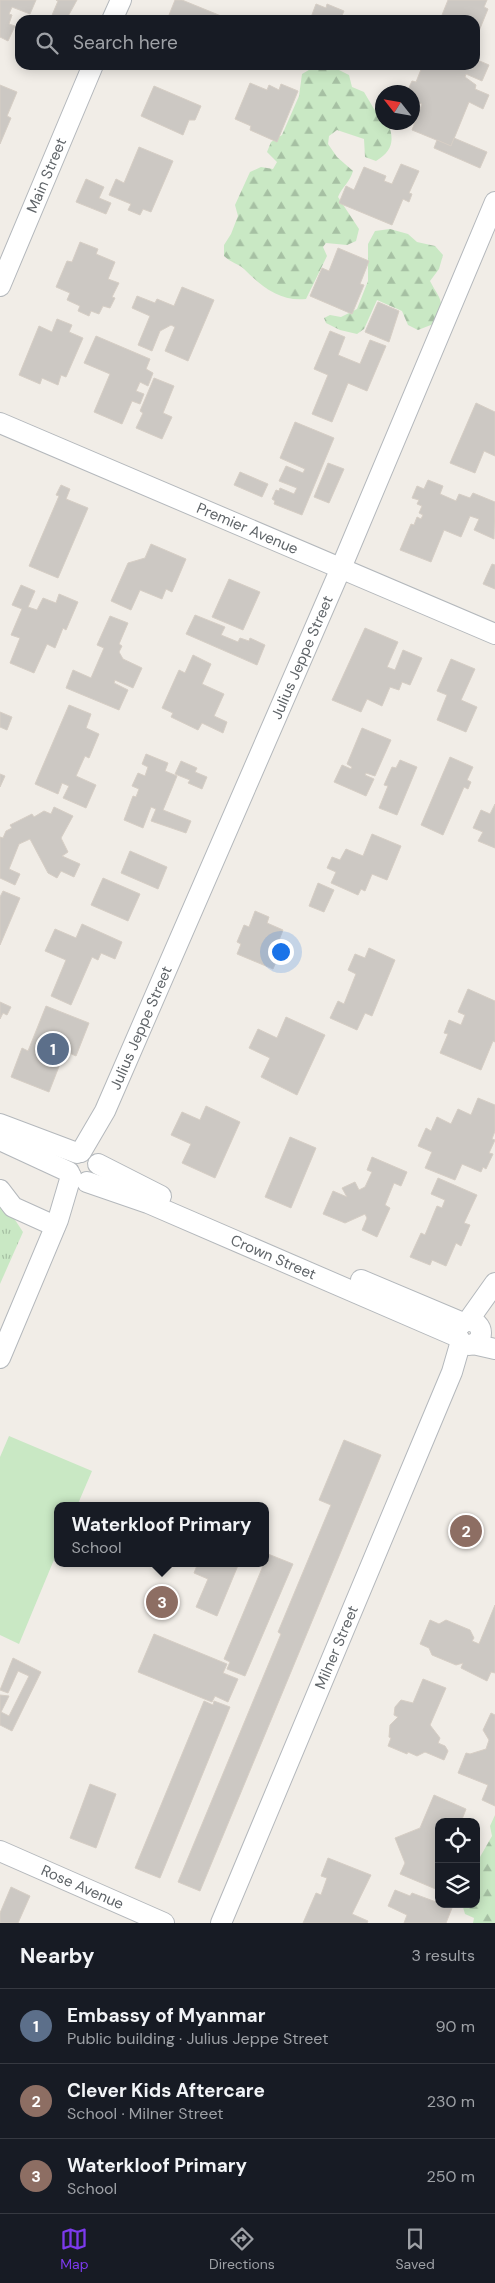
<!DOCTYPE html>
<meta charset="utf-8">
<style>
body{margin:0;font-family:"DM Sans",sans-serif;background:#20242c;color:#f1f3f6}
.controls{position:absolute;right:15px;bottom:15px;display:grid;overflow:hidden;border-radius:10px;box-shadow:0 2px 12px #0003}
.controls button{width:45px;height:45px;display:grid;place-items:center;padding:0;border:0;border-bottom:1px solid #363941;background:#171b24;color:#f1f3f6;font:25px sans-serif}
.compass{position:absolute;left:375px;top:85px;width:45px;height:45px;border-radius:50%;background:#171b24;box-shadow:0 2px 12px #0003;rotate:301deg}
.you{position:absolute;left:280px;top:951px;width:18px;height:18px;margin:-12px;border:4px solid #fff;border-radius:50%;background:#1a73e8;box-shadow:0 0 0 8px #1a73e833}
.badge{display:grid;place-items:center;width:32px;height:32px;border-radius:50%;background:#7c3aed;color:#fff;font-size:16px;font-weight:700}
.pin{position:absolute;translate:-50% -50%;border:2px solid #fff;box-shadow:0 1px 5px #0006}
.popup{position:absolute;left:54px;top:1502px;width:215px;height:65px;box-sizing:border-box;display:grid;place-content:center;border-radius:10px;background:#171b24;filter:drop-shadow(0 1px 4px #0005);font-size:16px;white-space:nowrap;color:#9ea1a6}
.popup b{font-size:19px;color:#f1f3f6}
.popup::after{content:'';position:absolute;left:50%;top:100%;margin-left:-10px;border:10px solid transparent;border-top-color:#171b24}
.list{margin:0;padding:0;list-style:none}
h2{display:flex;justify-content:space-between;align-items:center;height:65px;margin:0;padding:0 20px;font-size:21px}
h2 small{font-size:16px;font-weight:400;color:#9ea1a6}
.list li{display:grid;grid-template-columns:32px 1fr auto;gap:15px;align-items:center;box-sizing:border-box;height:75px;padding:0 20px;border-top:1px solid #363941}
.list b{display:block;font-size:19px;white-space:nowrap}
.list p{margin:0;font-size:16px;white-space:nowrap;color:#9ea1a6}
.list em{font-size:16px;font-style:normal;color:#9ea1a6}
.icon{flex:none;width:28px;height:28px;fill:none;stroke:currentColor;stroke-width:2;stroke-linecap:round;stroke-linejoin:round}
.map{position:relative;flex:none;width:495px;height:1923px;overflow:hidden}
.search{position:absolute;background:#171b24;box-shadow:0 2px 12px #0003;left:15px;right:15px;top:15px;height:55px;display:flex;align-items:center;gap:12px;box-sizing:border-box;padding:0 18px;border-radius:15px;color:#9ea1a6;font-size:19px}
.sheet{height:290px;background:#171b24}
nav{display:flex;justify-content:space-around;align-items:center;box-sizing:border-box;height:70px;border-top:1px solid #363941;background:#171b24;font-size:14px;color:#9ea1a6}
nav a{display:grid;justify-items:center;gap:2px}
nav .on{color:#7c3aed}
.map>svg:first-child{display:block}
.grass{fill:#c9e8c4}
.forest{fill:url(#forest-firs)}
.park{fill:url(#park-tufts)}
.building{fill:#ccc8c3;stroke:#d6cec5}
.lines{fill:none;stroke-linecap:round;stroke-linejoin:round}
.street-casing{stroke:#b4b8bc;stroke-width:22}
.street{stroke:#fff;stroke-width:20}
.labels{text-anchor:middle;stroke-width:5;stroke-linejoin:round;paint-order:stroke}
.street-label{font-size:15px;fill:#5f6468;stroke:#fff}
</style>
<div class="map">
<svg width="495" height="1923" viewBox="0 0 495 1923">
<defs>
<pattern id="forest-firs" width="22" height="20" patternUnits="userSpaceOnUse" patternTransform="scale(1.25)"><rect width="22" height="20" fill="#c9e8c4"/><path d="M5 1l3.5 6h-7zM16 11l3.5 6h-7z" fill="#a6c0a3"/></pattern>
<pattern id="park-tufts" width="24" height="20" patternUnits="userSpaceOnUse" patternTransform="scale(1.25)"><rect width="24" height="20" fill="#c9e8c4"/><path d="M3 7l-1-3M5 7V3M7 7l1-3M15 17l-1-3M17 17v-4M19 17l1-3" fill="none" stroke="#a6c0a3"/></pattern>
</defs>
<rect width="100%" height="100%" fill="#f1ede7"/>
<polygon class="grass" points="9,1436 92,1471 77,1506 58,1506 58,1550 19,1644 0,1635 0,1457"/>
<g class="forest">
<path d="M314 67 335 68 349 75 352 87 364 92 374 109 382 115V122L388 123C395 141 392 151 376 161L365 157 364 139 337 130 329 136 328 144 337 157 353 171C350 182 342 187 338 197L359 229 356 241 347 245 326 243 323 247 327 256 306 299C280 302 261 286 244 269 239 264 231 263 224 256V245L231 234 238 216 235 205 250 172 261 167 273 169 277 162 267 152 271 142 282 135 299 96 302 74Z"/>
<path d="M390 229 408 234 417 242 435 246 443 255 439 269 430 281C440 300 446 301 436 323L418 330 408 325 402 311 377 300 364 329 357 334 340 330 326 323 324 318 330 315 341 317 357 309 368 281V244L375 231Z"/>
<polygon points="495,1815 495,1923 473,1923 474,1918 465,1914 462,1904 476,1904 476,1864 492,1836 490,1826"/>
</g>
<polygon class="park" points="0,1197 23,1232 0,1284"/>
<g class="building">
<polygon points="0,0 36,0 30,14 12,7 9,14 12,15 9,24 15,26 8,41 0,37"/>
<polygon points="56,0 77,0 66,20 50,20 58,1"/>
<polygon points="175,0 182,0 226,18 167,20"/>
<polygon points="448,0 487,0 484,7 488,9 479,31 475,30 475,20 440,20"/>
<polygon points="316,4 326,8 327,4 344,11 340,20 333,17 332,20 310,20"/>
<polygon points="475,59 489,65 482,81 466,74 465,77 476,85 475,89 489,95 483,109 469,102 451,146 412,130 422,104 412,100 412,92 407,92 412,81 416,82 422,67 418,65 475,65"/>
<polygon points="250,83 267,90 269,85 279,90 281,84 298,91 277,142 250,130 251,126 235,119"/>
<polygon points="0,85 17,92 7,116 11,118 0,144"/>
<polygon points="154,86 201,106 195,120 189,120 183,135 141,116"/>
<polygon points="454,138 487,152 480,168 434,148 437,140 451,146"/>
<polygon points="139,147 173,161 151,212 143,209 140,215 128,210 131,204 109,195 116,179 124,183"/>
<polygon points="401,164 419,171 409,193 412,194 409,202 403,199 392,225 339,203 346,186 354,190 364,167 386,176 384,181 392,184"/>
<polygon points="86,179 104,187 99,198 111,203 106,214 76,202"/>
<polygon points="80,242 98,249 96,254 115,262 108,279 119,283 112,297 115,298 110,308 103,306 99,314 91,311 89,316 78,311 80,306 67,300 70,293 56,287 67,261 72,262"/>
<polygon points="338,248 369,261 360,284 364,285 352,314 310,296 322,268 329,271"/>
<polygon points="182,287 214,300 188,361 165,351 175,327 171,325 160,331 152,351 138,345 150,316 132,308 137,296 155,303 157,299 174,306"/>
<polygon points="378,302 399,311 389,342 365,332"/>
<polygon points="57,319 72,325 69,332 83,338 66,377 61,375 58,385 42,378 40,384 19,375 39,326 52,332"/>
<polygon points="330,331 345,337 338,355 360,364 370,340 386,346 367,391 348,383 332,422 312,414 328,375 314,369"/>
<polygon points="96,336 150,359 146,369 153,373 148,386 140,382 136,391 144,394 140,404 132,401 122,424 94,412 110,374 84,363"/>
<polygon points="154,378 174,386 163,413 172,417 162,439 136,428 143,413 140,411"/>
<polygon points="476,403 495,412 495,456 484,451 475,473 450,463"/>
<polygon points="295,422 334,438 302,515 274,504 275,501 272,499 276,490 279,491 280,488 294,494 297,488 279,481 286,466 303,473 305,469 280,458"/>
<polygon points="328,463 344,469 329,503 314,497"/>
<polygon points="240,472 268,484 262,497 234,485"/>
<polygon points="428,480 443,486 440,494 456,501 459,494 470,498 473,493 495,502 494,539 474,530 479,519 470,516 461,537 444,530 431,562 400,550 411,524 414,525 417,517 421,519 423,515 419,513 422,506 417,504 419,500 412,498 417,486 424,489"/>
<polygon points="61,485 70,489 66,499 88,508 58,578 29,566 59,496 56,495"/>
<polygon points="151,544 186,559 172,592 166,589 162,599 140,590 131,610 111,601 128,563 145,558"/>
<polygon points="492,564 495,565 495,589 483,584"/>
<polygon points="229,579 260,592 243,630 212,617"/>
<polygon points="21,585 35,591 28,607 37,610 43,598 56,603 59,594 78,602 66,630 63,628 55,648 47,644 34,673 10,663 20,638 11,635 22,609 12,605"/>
<polygon points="195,615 225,627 221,635 238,642 240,638 249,641 250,638 265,645 257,665 186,634"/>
<polygon points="110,616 128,623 119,644 122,646 119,652 123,659 142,668 133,688 115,680 114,683 128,690 119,710 66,688 73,670 91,678 104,648 97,645"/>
<polygon points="365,628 398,642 387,667 395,670 403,650 422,658 410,685 402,682 399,690 390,687 382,706 367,699 361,712 332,700"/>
<polygon points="193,655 211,664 202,684 224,694 214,716 227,722 223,733 202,723 198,730 171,717 173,713 162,708 179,670 185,673"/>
<polygon points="451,659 475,669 461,700 477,707 466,732 437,720 447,695 437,691"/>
<polygon points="69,705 91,714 86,728 99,734 89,758 85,756 76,776 96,785 86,808 63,798 69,786 62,783 58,794 35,784"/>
<polygon points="0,712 12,717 7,730 0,727"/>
<polygon points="362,728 391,740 375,776 366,773 365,775 374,779 366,796 334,782 342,765 351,769 352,767 347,764"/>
<polygon points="146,754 168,763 165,771 177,776 163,810 191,821 186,833 151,821 156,809 151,807 143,828 124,820 133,796 136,797 139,789 132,786 138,773 145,776 148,767 142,764"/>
<polygon points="450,757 473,767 467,780 471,782 468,789 464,787 443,835 421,825"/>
<polygon points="400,760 417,767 397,815 379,808 388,786 384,785 392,767 396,768"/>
<polygon points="181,761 197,768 195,772 207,777 202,789 188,783 190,780 175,774"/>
<polygon points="0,774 5,776 0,787"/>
<polygon points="495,804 495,848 478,841 483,832 473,828 481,810 490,814"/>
<polygon points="54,807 73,816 61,838 68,852 62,856 80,864 74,877 61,871 57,878 48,873 30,839 19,844 9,869 20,874 15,885 0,878 0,837 3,838 6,831 12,828 10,825 32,814 34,817 44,811 51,814"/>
<polygon points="372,834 401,846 387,880 372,874 365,891 361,889 358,895 331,883 336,872 327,868 332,857 340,860 346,849 363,856"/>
<polygon points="130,851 167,867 158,889 121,873"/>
<polygon points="103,878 140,894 128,921 91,905"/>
<polygon points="318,883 334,890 324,912 309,906"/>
<polygon points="3,891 20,898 0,945 0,897"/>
<polygon points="255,911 269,917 267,923 283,930 274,953 279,955 273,969 237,954 241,944 237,942 244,925 249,927"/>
<polygon points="82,924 122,942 115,959 101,953 98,960 92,957 71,1005 51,996 66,960 45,951 55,929 76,938"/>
<polygon points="369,948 395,960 372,1016 365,1013 357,1030 330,1018 338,1001 344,1004 356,974 348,970 355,954 365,958"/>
<polygon points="468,989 495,1001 495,1042 493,1041 481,1070 440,1053 448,1034 444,1033 449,1020 461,1025 465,1015 458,1012"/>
<polygon points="0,1002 11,1007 7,1015 3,1013 0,1019"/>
<polygon points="46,1006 89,1023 76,1056 65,1051 49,1092 11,1077 22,1048 28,1051"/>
<polygon points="286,1017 325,1035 297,1095 261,1077 270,1058 249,1048 258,1029 277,1038"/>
<polygon points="478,1098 495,1105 495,1131 492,1139 495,1140 489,1153 493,1154 486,1169 483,1167 481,1172 462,1164 455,1180 425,1168 432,1152 418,1146 426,1128 431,1131 437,1117 451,1124 458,1109 471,1115"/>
<polygon points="206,1106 240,1122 215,1178 182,1163 191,1144 171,1135 182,1112 200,1120"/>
<polygon points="290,1137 316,1148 291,1208 265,1197"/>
<polygon points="372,1157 407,1172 401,1186 394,1183 385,1205 390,1208 377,1237 362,1230 367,1218 365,1214 345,1223 323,1214 333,1191 347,1197 342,1188 355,1182 359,1190 365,1187 372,1172 367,1170"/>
<polygon points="438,1178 477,1195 464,1223 470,1225 461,1246 456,1243 446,1266 432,1260 430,1265 410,1257 421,1233 425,1235 437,1206 442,1208 445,1200 431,1194"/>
<polygon points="344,1440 381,1455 200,1891 178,1882 281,1634 278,1632 331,1505 319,1500"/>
<polygon points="268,1554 293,1564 245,1676 227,1669 230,1662 224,1659"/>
<polygon points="198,1563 239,1563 217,1616 196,1607 208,1579 194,1573"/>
<polygon points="495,1605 495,1673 491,1672 487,1681 461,1668 463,1663 456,1665 432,1655 429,1648 420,1644 430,1620 439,1624 446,1620 470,1630 474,1638 472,1641 479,1644"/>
<polygon points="154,1634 227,1664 223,1673 238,1679 228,1702 215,1696 212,1702 138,1672"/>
<polygon points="13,1658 41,1672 12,1731 0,1725 0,1695 9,1696 1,1712 9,1716 29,1676 18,1671 8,1693 0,1690"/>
<polygon points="423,1679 446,1688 430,1725 440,1738 438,1743 445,1746 448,1751 444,1760 425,1752 417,1756 408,1752 407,1754 388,1746 391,1738 389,1737 390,1725 398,1717 394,1715 395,1707 401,1700 413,1703"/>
<polygon points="204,1701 213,1705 214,1701 230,1707 160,1878 135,1868"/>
<polygon points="491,1713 495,1715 495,1806 482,1800 488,1785 458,1773 466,1753 470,1754 486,1749 489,1740 483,1730"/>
<polygon points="90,1784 116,1794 96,1848 70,1838"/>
<polygon points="434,1795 466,1809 461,1822 439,1822 438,1890 400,1874 405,1863 395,1838 420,1828"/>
<polygon points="328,1858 371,1875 352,1914 368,1921 367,1923 303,1923 316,1893 321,1895 327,1878 321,1876"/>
<polygon points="11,1887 30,1896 18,1923 0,1923 0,1913"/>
<polygon points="395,1890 410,1896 412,1893 452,1908 446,1923 404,1923 407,1915 388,1906"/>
</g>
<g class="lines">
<g class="street-casing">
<g id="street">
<polyline points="112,20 121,0"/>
<path id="s1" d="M0 286 93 65"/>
<path id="s2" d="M0 423 495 634"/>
<polyline points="0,1124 77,1153"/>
<polyline points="0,1140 69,1172"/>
<path id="s3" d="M81 1152 105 1111 341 568 495 202"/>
<polyline points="98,1164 161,1196"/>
<path id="s4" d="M87 1182 148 1203 458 1337"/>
<polyline points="0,1190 13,1207 55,1226"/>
<polyline points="361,1280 463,1323"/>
<polyline points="468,1321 495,1283"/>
<circle cx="469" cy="1333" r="12"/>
<polyline points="473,1344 495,1349"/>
<polyline points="0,1358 58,1220 71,1176"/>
<path id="s5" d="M0 1851 164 1923"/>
<path id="s6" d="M221 1923 452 1372 461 1341"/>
</g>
</g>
<use href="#street" class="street"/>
</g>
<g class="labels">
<g class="street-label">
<text dy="5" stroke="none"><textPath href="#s1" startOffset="120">Main Street</textPath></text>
<text dy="5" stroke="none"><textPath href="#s2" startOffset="269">Premier Avenue</textPath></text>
<text dy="5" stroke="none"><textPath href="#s3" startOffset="542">Julius Jeppe Street</textPath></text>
<text dy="5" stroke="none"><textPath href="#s3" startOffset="138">Julius Jeppe Street</textPath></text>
<text dy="5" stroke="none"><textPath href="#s4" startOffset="201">Crown Street</textPath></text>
<text dy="5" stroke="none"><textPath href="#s6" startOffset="299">Milner Street</textPath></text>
<text dy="5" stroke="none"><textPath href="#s5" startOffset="90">Rose Avenue</textPath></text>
</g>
</g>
</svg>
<div class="controls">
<button><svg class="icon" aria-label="locate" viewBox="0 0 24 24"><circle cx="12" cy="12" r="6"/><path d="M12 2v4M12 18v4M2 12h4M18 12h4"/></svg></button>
<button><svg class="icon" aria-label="layers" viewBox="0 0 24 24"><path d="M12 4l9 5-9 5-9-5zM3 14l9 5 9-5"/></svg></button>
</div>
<svg class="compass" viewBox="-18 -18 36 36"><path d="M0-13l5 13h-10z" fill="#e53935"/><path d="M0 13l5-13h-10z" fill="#9ea1a6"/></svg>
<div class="you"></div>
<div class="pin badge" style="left:53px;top:1049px;background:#5c6f8a">1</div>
<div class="pin badge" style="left:466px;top:1531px;background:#8d6e63">2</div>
<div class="pin badge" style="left:162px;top:1602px;background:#8d6e63">3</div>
<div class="popup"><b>Waterkloof Primary</b>School</div>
<div class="search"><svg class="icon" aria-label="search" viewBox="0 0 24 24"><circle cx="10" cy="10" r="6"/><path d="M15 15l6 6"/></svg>Search here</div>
</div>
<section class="sheet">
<h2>Nearby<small>3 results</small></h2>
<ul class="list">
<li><span class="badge" style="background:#5c6f8a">1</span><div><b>Embassy of Myanmar</b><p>Public building · Julius Jeppe Street</p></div><em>90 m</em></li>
<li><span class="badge" style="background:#8d6e63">2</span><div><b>Clever Kids Aftercare</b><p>School · Milner Street</p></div><em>230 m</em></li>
<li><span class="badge" style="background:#8d6e63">3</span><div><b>Waterkloof Primary</b><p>School</p></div><em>250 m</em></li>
</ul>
</section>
<nav>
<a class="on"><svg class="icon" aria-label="map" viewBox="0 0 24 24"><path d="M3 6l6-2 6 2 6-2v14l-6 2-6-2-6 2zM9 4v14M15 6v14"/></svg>Map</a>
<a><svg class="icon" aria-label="directions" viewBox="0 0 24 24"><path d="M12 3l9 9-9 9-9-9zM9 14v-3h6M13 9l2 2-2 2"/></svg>Directions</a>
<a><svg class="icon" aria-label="saved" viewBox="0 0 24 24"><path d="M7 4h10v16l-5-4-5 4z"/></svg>Saved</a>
</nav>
